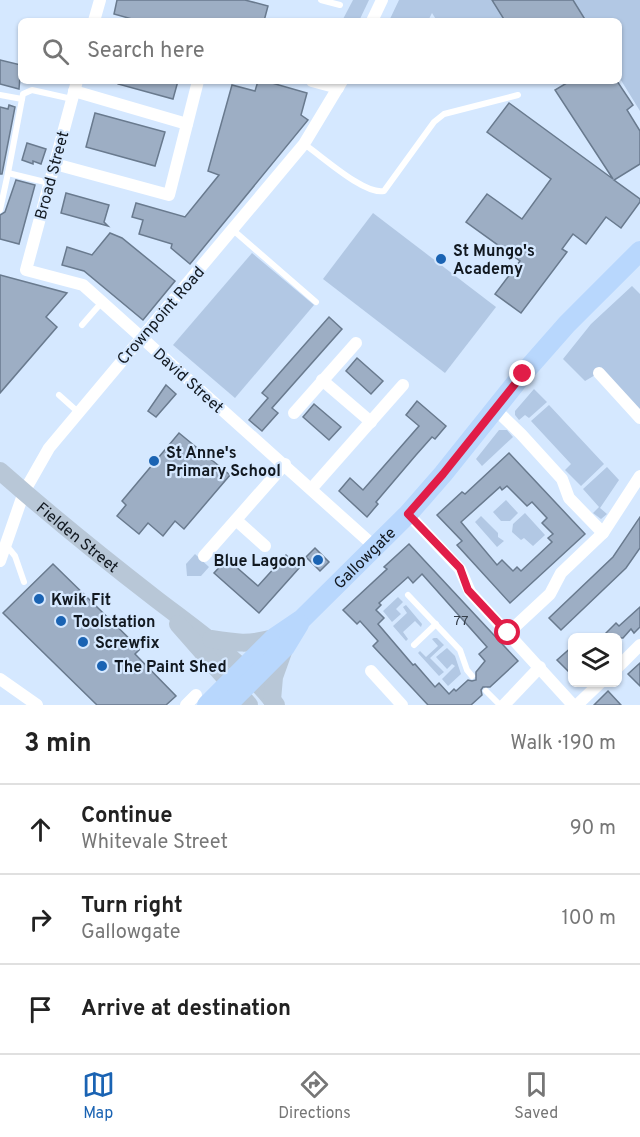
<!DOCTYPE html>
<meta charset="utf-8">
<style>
body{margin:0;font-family:Overpass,sans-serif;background:#f6f6f6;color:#222}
.controls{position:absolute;right:18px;bottom:18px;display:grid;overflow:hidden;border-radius:9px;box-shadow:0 2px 4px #0004}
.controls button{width:54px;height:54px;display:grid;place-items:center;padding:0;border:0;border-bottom:2px solid #e0e0e0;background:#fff;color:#222;font:30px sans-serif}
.stop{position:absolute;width:18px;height:18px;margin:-14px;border:4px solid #e11d48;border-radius:50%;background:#fff}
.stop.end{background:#e11d48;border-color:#fff;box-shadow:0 2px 6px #0008}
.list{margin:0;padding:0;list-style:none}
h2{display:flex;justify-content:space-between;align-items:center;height:78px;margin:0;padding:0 24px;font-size:26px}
h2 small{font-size:20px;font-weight:400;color:#767676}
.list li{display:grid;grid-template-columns:39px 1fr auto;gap:18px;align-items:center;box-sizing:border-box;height:90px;padding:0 24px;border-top:2px solid #e0e0e0}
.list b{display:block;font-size:22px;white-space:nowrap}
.list p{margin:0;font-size:20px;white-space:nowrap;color:#767676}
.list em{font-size:20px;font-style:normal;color:#767676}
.icon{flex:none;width:33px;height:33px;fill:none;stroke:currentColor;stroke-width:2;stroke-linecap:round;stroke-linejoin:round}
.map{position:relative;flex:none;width:640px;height:705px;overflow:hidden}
.search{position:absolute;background:#fff;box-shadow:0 2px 4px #0004;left:18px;right:18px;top:18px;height:66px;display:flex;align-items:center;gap:15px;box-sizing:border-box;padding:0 21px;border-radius:9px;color:#767676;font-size:22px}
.sheet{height:348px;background:#fff}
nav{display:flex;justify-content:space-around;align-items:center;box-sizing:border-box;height:84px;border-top:2px solid #e0e0e0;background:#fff;font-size:16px;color:#767676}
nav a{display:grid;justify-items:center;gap:3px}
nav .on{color:#1a63b3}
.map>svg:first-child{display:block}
.green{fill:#b2c8e4}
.building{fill:#9daec4;stroke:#697a8e;stroke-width:1.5;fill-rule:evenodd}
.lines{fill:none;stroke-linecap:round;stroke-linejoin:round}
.lane{stroke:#fff;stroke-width:6}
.street{stroke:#fff;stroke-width:12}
.secondary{stroke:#b8c7d7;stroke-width:18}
.primary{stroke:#b8d7fd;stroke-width:20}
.route{stroke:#e11d48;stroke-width:8}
.poi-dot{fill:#1a63b3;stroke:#d5e8ff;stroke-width:2}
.labels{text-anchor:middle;stroke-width:4.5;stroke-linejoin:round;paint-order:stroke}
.number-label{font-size:14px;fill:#353e4a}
.street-label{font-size:16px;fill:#121921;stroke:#d5e8ff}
.poi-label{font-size:16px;font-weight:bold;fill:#121921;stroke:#d5e8ff;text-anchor:start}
</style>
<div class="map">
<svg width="640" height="705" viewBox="0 0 640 705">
<rect width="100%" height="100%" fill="#d5e8ff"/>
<g class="green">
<polygon points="353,0 369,0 359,21 342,21"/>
<polygon points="399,0 640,0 640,111 619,77 619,21 437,21 432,13 428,21 389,21"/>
<polygon points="373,213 496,307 445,373 323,279"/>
<polygon points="252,253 314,305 235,398 173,345"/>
<polygon points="632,286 640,294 640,414 602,371 585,381 563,359 591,324"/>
<polygon points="534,389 547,402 529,418 525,415 519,420 515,415 515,411"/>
<polygon points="549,405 604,464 581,486 565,470 571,464 531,421"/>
<polygon points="499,430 507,430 513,437 482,466 476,459"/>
<polygon points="607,467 619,480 600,508 607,514 601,519 593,513 599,507 583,489"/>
<polygon points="506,500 518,513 510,521 501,521 493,512"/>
<polygon points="525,513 545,535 533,546 524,538 521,540 512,532 513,524"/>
<polygon points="481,516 498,533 498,537 504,541 497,547 475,522"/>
<polygon points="195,554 209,567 201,576 187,576 186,564"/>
<polygon points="398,597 403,602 396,609 401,614 392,622 383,611"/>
<polygon points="406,605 422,624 421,627 415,621 403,632 408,639 406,641 393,626 407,613 403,607"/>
<polygon points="434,638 437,638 444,645 430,658 444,672 439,676 418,653 420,651 426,657 438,646 432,639"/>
<polygon points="447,648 455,656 461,674 448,686 442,679 455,666 452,664 447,669 436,657"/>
</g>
<g class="building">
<polygon points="117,0 245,0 268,6 264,21 139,21 114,14"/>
<polygon points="492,0 573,0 586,21 505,21"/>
<polygon points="0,60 21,65 19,89 0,84"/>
<polygon points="118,81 178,81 173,99 118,84"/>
<polygon points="258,81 265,81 307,93 301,115 308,120 190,264 171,248 172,244 139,234 143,220 132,217 136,203 185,217 219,175 208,171 232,85 255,91"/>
<polygon points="570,81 617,81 633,105 627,110 640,131 640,164 614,180 640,199 640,202 621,228 606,217 586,244 573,234 562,249 567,252 521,313 495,294 520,261 466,222 487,194 522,219 551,179 487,132 509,103 613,179 555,90"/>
<polygon points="9,105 15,107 2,174 0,174 0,107 8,109"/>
<polygon points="95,113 165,132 155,166 86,147"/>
<polygon points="27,143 46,149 41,164 33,161 33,164 22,160"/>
<polygon points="16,180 35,185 19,244 0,239 0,215 5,212"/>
<polygon points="66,193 109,205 104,222 108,226 61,213"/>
<polygon points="110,233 122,238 175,281 143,320 84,271 62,265 67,247 92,255"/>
<polygon points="0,275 67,293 46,317 57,327 0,393"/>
<polygon points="329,317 342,329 272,408 278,413 262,431 249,420 268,398 262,393"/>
<polygon points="357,358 383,381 371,394 346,371"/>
<polygon points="166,385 176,394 156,417 148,411"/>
<polygon points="417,401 446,426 435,439 432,437 416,455 376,502 378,504 367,517 339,491 350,478 363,490 419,426 406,415"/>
<polygon points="314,404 341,427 329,440 303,417"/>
<polygon points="179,433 230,475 184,529 175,521 163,536 148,523 139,534 117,516 126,505 122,501"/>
<path d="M509 453 585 534 510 603 457 545 462 541 437 515 462 492 465 494ZM507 486 527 506 532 502 547 518 542 523 553 534 548 538 552 542 521 571 517 567 513 571 502 560 497 565 461 522 500 487 502 490Z"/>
<polygon points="640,517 640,548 626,568 561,630 549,618 613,557"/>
<path d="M409 544 518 661 490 687H483L481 690 482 695 471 705H428L373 646 378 641 360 621 357 624 343 610 387 569 384 567ZM422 574 487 647 479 654 485 661 476 672V680L472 681 468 680 456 691 454 689 449 694 439 683 435 687 415 664 413 665 378 624 384 618 376 610 381 605 379 603 408 577 413 583Z"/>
<polygon points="315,548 329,562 320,571 306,557"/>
<polygon points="286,555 300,567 259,613 214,573 227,559 258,586"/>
<polygon points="53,564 140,649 135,654 176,696 166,705 97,705 3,613"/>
<polygon points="640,607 640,627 634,633 631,629 623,638 601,638 616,623 619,626"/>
<polygon points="573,646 573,676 557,660"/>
<polygon points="640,663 640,686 628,674"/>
<polygon points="608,691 621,705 594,705"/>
</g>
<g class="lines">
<g class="lane">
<polyline points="321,0 340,5"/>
<polyline points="0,95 22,99"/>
<path d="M304 144C322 156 364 195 384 191L434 122 444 114 518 95"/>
<polyline points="8,173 23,94 32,90 72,99"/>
<polyline points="0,210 8,173 49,183"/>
<polyline points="233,230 316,302"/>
<polyline points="82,325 102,302"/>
<polyline points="59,395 78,412"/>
<polyline points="6,545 15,556 24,582"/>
<polyline points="408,595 460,650 467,670 472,676"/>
<polyline points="414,645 436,624"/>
<polyline points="486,691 500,705"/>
</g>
<g class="street">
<polyline points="94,21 100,0"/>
<polyline points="372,21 382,0"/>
<polyline points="77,81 26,270 83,285 375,547"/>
<polyline points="312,81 338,88"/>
<polyline points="74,91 187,124"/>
<polyline points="55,164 169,195 198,81"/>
<polyline points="599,373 640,418"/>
<polyline points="322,380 371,422"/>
<polyline points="495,409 521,434 562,479 569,498 603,533"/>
<polyline points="294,413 356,343"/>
<polyline points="312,488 403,385"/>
<polyline points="408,514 460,569 470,592 573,705"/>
<polyline points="236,520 265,546"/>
<polyline points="204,556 285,464"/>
<polyline points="0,561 24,492 49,448 304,144 342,81"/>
<polyline points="508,633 550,594 561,573 603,533 640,476"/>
<polyline points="618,667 640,645"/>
<polyline points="371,671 402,705"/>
<polyline points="0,679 37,705"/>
<polyline points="186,705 196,695"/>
<polyline points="504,705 540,667"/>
<polyline points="577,705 601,682"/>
</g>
<g class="secondary">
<path id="s1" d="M0 471C51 516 103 558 156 599 199 632 243 662 276 705"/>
<polyline points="178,624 249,705"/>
<path d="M211 639C236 643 249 645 274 638"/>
<polyline points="272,700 274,677 284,649"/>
</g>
<g class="primary">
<path id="s2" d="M207 705 274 638 302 619 408 514 443 474 523 374 567 324 640 251"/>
<polyline points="227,705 285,647 299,624"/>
</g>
</g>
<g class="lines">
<polyline class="route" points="508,633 468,590 460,568 408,514 443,474 523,374"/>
</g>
<g class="poi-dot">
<circle cx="441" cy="259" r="6"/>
<circle cx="154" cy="461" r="6"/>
<circle cx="318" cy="560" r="6"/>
<circle cx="39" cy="599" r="6"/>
<circle cx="61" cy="621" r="6"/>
<circle cx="83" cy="642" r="6"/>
<circle cx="102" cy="666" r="6"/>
</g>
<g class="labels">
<g class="number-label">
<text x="461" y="625">77</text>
</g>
<g class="street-label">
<text transform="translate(51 175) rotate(-75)" y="6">Broad Street</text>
<text transform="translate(160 315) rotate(-49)" y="6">Crownpoint Road</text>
<text transform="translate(189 380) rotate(42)" y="6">David Street</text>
<text dy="6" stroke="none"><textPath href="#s1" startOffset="102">Fielden Street</textPath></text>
<text dy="6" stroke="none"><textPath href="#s2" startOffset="216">Gallowgate</textPath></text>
</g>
<g class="poi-label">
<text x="453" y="256">St Mungo's<tspan x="453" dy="18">Academy</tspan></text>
<text x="166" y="458">St Anne's<tspan x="166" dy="18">Primary School</tspan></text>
<text x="306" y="566" text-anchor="end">Blue Lagoon</text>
<text x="51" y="605">Kwik Fit</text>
<text x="73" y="627">Toolstation</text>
<text x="95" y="648">Screwfix</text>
<text x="114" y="672">The Paint Shed</text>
</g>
</g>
</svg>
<div class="controls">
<button><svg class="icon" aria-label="layers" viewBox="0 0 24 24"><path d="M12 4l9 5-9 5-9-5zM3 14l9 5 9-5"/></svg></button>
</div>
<div class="stop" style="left:508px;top:633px"></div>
<div class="stop end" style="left:523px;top:374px"></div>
<div class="search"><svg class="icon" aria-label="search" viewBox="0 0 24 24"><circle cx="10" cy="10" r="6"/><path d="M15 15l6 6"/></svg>Search here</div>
</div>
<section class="sheet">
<h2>3 min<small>Walk · 190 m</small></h2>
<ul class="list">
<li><svg class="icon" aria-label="ahead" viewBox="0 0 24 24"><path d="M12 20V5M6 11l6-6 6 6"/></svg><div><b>Continue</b><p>Whitevale Street</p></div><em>90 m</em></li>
<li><svg class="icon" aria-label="right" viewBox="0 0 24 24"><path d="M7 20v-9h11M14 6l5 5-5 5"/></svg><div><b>Turn right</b><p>Gallowgate</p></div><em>100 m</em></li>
<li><svg class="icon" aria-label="arrive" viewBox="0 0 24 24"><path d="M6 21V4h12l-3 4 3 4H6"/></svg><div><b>Arrive at destination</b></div></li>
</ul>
</section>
<nav>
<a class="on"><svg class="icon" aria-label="map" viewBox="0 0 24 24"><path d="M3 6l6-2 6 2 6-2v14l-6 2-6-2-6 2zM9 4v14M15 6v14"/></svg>Map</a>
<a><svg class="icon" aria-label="directions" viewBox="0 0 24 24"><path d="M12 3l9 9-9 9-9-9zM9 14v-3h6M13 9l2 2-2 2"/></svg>Directions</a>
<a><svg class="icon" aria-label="saved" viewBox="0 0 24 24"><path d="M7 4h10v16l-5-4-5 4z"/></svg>Saved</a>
</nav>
